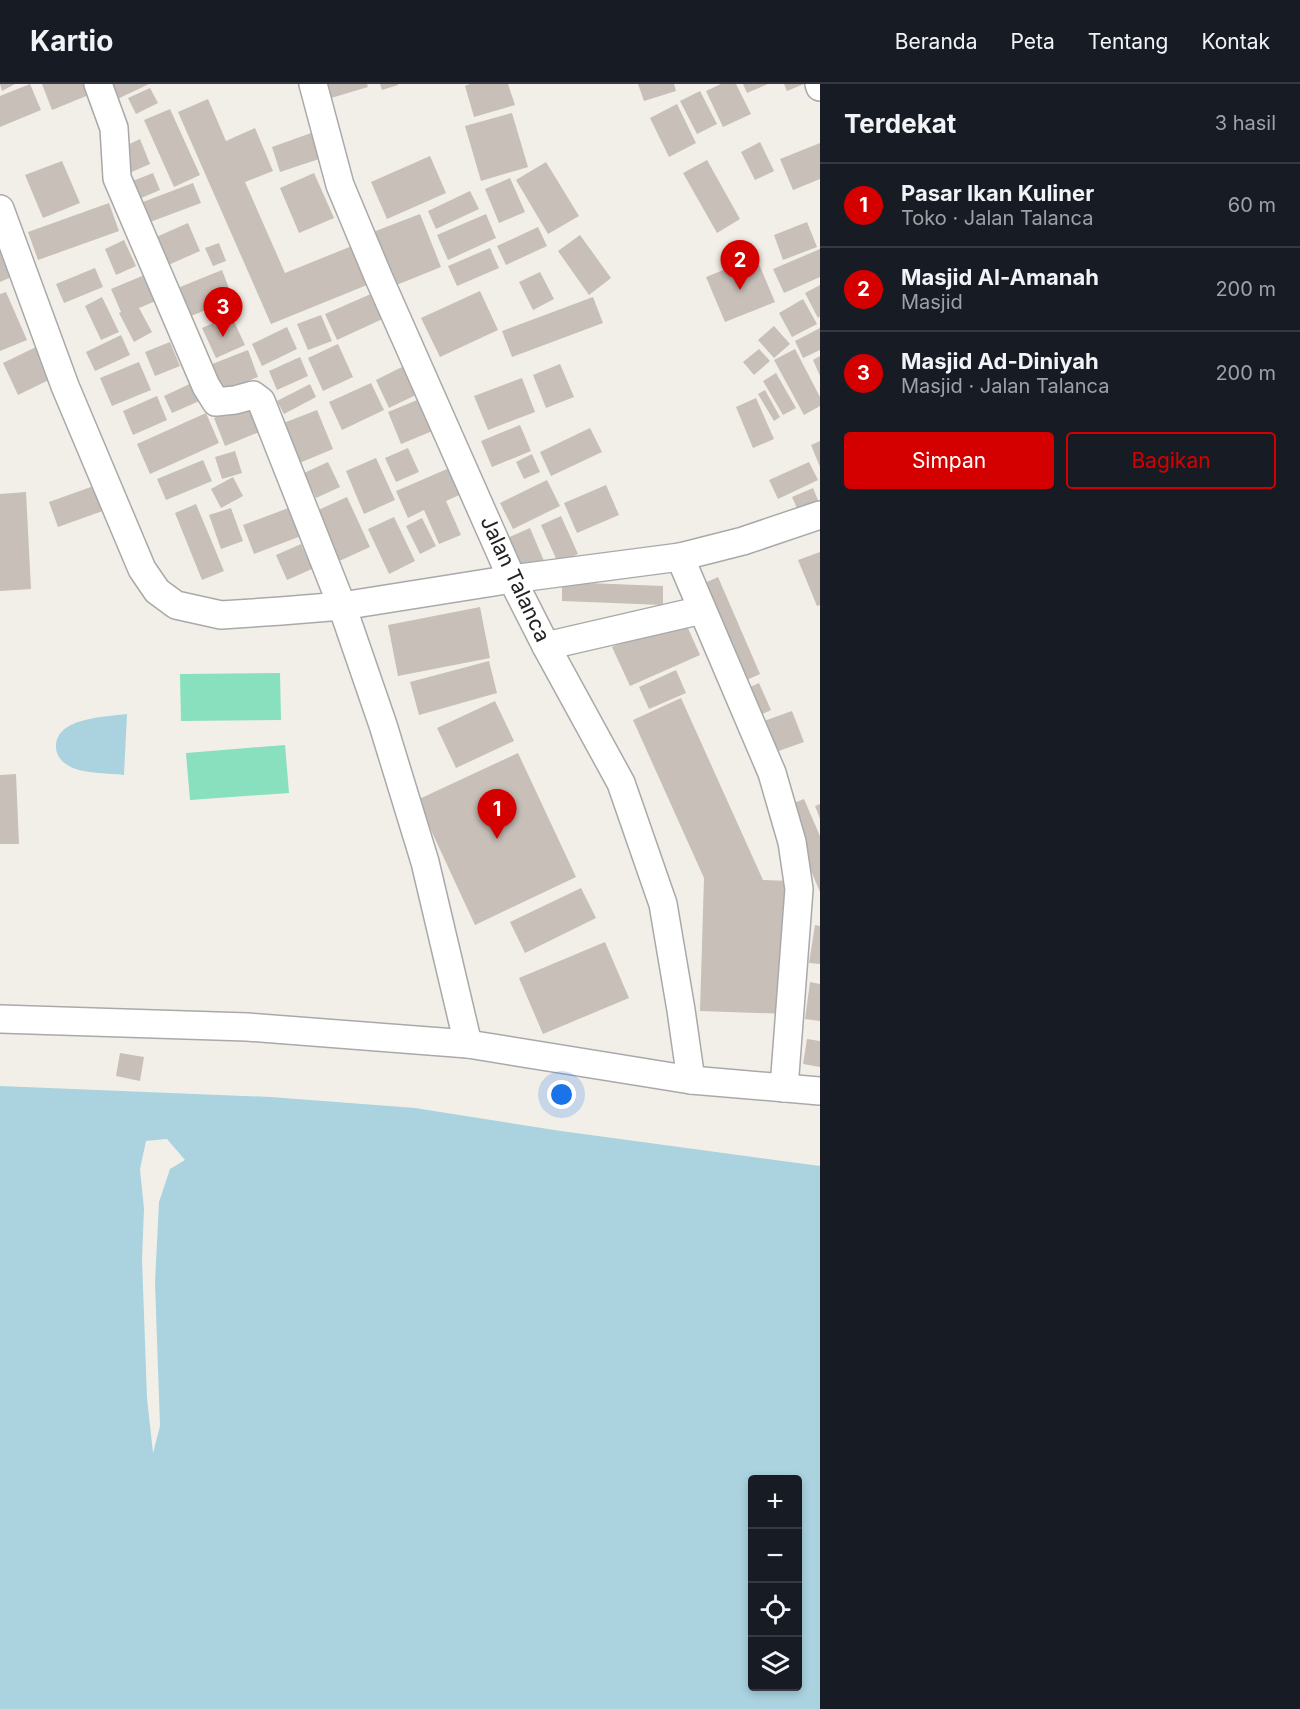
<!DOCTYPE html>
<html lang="id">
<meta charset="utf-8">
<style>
body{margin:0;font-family:Inter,sans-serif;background:#20242c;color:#f1f3f6}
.controls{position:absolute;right:18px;bottom:18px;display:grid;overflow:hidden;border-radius:6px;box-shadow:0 3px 9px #0003}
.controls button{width:54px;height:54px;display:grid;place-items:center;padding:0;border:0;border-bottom:2px solid #363941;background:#171b24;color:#f1f3f6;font:30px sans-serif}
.you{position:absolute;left:562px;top:1011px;width:21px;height:21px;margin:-15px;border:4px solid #fff;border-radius:50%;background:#1a73e8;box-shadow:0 0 0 9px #1a73e833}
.badge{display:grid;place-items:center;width:39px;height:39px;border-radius:50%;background:#d40000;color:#fff;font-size:20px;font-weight:700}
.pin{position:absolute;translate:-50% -50px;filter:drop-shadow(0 2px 3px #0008)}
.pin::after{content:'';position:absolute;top:32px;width:21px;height:18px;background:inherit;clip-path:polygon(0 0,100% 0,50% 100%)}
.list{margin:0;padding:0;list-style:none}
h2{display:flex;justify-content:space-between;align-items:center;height:78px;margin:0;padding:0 24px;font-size:26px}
h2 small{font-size:20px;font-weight:400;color:#9ea1a6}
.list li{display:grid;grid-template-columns:39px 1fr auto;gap:18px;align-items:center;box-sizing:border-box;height:84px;padding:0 24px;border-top:2px solid #363941}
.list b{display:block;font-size:22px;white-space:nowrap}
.list p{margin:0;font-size:20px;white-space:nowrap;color:#9ea1a6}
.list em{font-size:20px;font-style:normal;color:#9ea1a6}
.actions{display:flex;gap:12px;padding:18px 24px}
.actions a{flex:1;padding:14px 0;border:2px solid #d40000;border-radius:6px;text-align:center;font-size:21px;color:#d40000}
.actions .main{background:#d40000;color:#fff}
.icon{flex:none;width:33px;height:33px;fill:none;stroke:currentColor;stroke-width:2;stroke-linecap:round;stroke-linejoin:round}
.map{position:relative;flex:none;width:820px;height:1625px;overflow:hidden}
header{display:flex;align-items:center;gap:36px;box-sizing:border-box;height:84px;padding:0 30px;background:#171b24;border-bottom:2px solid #363941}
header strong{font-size:28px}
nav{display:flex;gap:33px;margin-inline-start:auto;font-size:21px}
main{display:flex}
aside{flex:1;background:#171b24}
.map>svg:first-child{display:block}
.pitch{fill:#88e0be}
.water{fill:#aad3df;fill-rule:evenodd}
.pier{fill:#f2efe9}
.building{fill:#c7bfb8}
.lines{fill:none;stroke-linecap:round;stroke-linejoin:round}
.street-casing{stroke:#a9a9a9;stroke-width:30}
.street{stroke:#fff;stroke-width:27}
.labels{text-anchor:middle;stroke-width:4.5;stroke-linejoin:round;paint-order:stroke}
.street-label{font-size:21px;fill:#222;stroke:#fff}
</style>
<header>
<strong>Kartio</strong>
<nav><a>Beranda</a><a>Peta</a><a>Tentang</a><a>Kontak</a></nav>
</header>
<main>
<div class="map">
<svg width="820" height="1625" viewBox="0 0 820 1625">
<rect width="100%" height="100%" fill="#f2efe9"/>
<g class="pitch">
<polygon points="280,589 281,636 181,637 180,590"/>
<polygon points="285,661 289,709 190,716 186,669"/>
</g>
<g class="water">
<path d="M127 630 124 691C108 689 88 690 73 684 64 680 56 673 56 663 56 633 106 633 127 630Z"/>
<path d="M0 1002 271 1013 415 1024 561 1047 820 1082V1625H0ZM752 1396H798V1602H752Z"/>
</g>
<polygon class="pier" points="167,1055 185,1076 170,1085 159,1118 155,1199 160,1342 153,1369 147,1314 142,1175 144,1125 140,1085 146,1057"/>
<g class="building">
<polygon points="0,0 15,0 2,7"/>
<polygon points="30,0 41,26 0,43 0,12"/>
<polygon points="42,0 93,0 96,8 52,26"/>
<polygon points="99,0 149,0 109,19"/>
<polygon points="327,0 367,0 368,3 331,14"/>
<polygon points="380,0 398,0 398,1 382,6"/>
<polygon points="470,0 508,0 515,21 474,33 465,2"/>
<polygon points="638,0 674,0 676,7 644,17"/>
<polygon points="721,0 736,0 751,30 723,43 706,7"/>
<polygon points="743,0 768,0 747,9"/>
<polygon points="784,0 804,0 787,7"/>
<polygon points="150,4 158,19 136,30 128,14"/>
<polygon points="700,7 717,40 697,50 680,17"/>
<polygon points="208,15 226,57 255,44 273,87 245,98 285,189 352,162 367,201 271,240 178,28"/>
<polygon points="677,20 696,59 669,73 650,34"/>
<polygon points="170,25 200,91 174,103 144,36"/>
<polygon points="512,29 528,83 481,97 465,42"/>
<polygon points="314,48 322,74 280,88 272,63"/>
<polygon points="140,55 150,80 127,90 117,66"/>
<polygon points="760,58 774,87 755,96 741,68"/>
<polygon points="820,59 820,95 793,106 780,75"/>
<polygon points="430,72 446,109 387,135 371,98"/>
<polygon points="707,76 740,135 717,149 683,89"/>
<polygon points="62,77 80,119 43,134 25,91"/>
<polygon points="546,78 579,132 548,150 516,96"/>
<polygon points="153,89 160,106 132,118 125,100"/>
<polygon points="314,89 334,134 299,149 280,104"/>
<polygon points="510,94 525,128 499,139 485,105"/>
<polygon points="193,99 201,119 142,141 135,121"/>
<polygon points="470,107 479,125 436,145 428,127"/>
<polygon points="109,119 119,147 38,176 28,148"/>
<polygon points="420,130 441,183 394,202 373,148"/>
<polygon points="486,130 496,154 448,176 437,151"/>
<polygon points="807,138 817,163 783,176 774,151"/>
<polygon points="188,139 200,167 166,182 154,154"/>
<polygon points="538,143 547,162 506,181 497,162"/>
<polygon points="0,148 18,190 0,198"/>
<polygon points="580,151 611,194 589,211 558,167"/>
<polygon points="124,156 136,182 116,191 105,165"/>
<polygon points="219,159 226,177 213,182 205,164"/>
<polygon points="490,164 499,184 457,202 448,182"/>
<polygon points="820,165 820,193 784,209 773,185"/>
<polygon points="756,173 775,218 725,238 706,193"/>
<polygon points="95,184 103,203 64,219 56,200"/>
<polygon points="222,186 233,215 191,232 180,203"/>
<polygon points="154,187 165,213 139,224 152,248 134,258 119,229 121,228 111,205"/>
<polygon points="540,188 554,215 533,226 519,198"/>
<polygon points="820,201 820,232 818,234 805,209"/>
<polygon points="380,206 391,231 337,256 325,230"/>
<polygon points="480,207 498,246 440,273 421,234"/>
<polygon points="6,208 27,256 0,267 0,210"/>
<polygon points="102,213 119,248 101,256 85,222"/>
<polygon points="593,213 603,239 512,273 502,247"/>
<polygon points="803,215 817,240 792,253 779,229"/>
<polygon points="231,231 245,261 216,274 202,244"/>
<polygon points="321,231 332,257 308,266 297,240"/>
<polygon points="774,242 790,260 774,274 758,256"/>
<polygon points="287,243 297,265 262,282 252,260"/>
<polygon points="820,244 820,266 803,274 795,257"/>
<polygon points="121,251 130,271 95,287 86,268"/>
<polygon points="170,258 180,282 155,292 145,268"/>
<polygon points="338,260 353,293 323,307 308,274"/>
<polygon points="38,262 53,294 18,311 3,279"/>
<polygon points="759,265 770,277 754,291 743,278"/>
<polygon points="795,265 820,313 820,322 804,331 774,276"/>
<polygon points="248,266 258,293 218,309 207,282"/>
<polygon points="820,272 820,292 813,276"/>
<polygon points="300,273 308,292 277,306 269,287"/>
<polygon points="139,278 151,306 112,322 100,294"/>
<polygon points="412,278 426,306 389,324 376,296"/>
<polygon points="560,280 574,313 546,324 533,291"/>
<polygon points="776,289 796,324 783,331 763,297"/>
<polygon points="522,294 535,328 488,346 474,312"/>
<polygon points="196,297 204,315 172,329 164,312"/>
<polygon points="371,299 384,326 342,346 329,318"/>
<polygon points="310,300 316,313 284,330 277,317"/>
<polygon points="765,306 780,333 774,337 758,310"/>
<polygon points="157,312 167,336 133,351 123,327"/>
<polygon points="422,314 435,346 401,360 388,328"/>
<polygon points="756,314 774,355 753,364 736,323"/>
<polygon points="257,317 269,344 225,362 214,334"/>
<polygon points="317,326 333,365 297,380 281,340"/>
<polygon points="206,329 219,359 150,390 137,360"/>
<polygon points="520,341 531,367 492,383 481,357"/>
<polygon points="590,344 602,368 551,392 540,368"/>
<polygon points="820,357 820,383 811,361"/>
<polygon points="408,364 419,388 396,398 385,374"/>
<polygon points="235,367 242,389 222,395 215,373"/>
<polygon points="532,370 540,388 524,395 516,378"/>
<polygon points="376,374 395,416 364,430 346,387"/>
<polygon points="203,376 212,397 166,416 157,395"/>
<polygon points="328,378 340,403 316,414 304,389"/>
<polygon points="809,378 818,396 778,415 769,396"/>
<polygon points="454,382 466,408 446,417 461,451 439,460 424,426 408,434 396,407"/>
<polygon points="233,393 243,412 221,424 211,405"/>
<polygon points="547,396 560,422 513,445 500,419"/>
<polygon points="102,399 111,424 58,443 49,418"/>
<polygon points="606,401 619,431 577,449 564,419"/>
<polygon points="813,404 820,421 800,431 792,413"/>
<polygon points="26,408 31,505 0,507 0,410"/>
<polygon points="347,413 370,463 337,478 314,428"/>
<polygon points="196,420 224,487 202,496 175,429"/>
<polygon points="299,420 309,449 254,470 243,441"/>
<polygon points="231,424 243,457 221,465 209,431"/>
<polygon points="561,432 578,470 558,479 541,441"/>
<polygon points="394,433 415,477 389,490 368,445"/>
<polygon points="422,434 436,462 420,470 406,442"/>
<polygon points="530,444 544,477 518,489 503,456"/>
<polygon points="301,460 312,485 287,496 276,471"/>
<polygon points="820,468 820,521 817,522 798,476"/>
<polygon points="718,493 760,590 740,599 698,502"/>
<polygon points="562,498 663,502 663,521 562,517"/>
<polygon points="480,523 490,574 398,592 388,541"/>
<polygon points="683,533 700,571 630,602 612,563"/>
<polygon points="489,577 497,609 419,631 410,598"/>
<polygon points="676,586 686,609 649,625 639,603"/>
<polygon points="759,599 771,626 752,635 739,608"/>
<polygon points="681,614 763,796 792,797 788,930 700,927 704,794 633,636"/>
<polygon points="495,617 514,657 456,684 437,644"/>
<polygon points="792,627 804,658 776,668 764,637"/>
<polygon points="518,669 576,793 475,841 417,716"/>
<polygon points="16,690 19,760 0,760 0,691"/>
<polygon points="804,715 820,752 820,808 784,723"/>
<polygon points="820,720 820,735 815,722"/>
<polygon points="581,804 596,834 525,869 510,838"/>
<polygon points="815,841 820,842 820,880 809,879"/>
<polygon points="605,858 629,914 543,950 519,894"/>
<polygon points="810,898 820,900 820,937 805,935"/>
<polygon points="807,955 820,957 820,983 803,980"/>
<polygon points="120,969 144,973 140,997 116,992"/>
</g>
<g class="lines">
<g class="street-casing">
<g id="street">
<polyline points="98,0 114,44 117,94 206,302 216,318 235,316 253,311 261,317 342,522 383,641 425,778 468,960"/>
<polyline points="313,0 340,101 378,192 512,495 546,562 621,699 663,820 681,926 691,996"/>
<polyline points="819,0 820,3"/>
<polyline points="0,125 65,302 142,485 157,507 176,521 221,531 281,527 342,522 512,495 680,473 743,457 820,431"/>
<polyline points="680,473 772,689 792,758 799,805 784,1004"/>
<polyline points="546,562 702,526"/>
<polyline points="0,935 247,943 468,960 691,996 820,1007"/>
</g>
</g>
<use href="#street" class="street"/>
</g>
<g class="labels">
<g class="street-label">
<text transform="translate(515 495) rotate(65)" y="7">Jalan Talanca</text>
</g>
</g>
</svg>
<div class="controls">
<button>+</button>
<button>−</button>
<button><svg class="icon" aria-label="locate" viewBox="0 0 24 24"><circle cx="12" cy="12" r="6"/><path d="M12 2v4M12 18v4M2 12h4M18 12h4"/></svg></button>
<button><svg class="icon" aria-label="layers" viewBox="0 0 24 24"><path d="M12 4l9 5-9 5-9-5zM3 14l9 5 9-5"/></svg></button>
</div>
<div class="you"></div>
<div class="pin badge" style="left:497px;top:755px">1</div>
<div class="pin badge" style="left:740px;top:206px">2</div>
<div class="pin badge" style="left:223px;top:253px">3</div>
</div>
<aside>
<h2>Terdekat<small>3 hasil</small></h2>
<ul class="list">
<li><span class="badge">1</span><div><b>Pasar Ikan Kuliner</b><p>Toko · Jalan Talanca</p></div><em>60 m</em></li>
<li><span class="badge">2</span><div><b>Masjid Al-Amanah</b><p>Masjid</p></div><em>200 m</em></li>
<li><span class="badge">3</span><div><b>Masjid Ad-Diniyah</b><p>Masjid · Jalan Talanca</p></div><em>200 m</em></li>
</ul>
<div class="actions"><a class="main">Simpan</a><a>Bagikan</a></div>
</aside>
</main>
